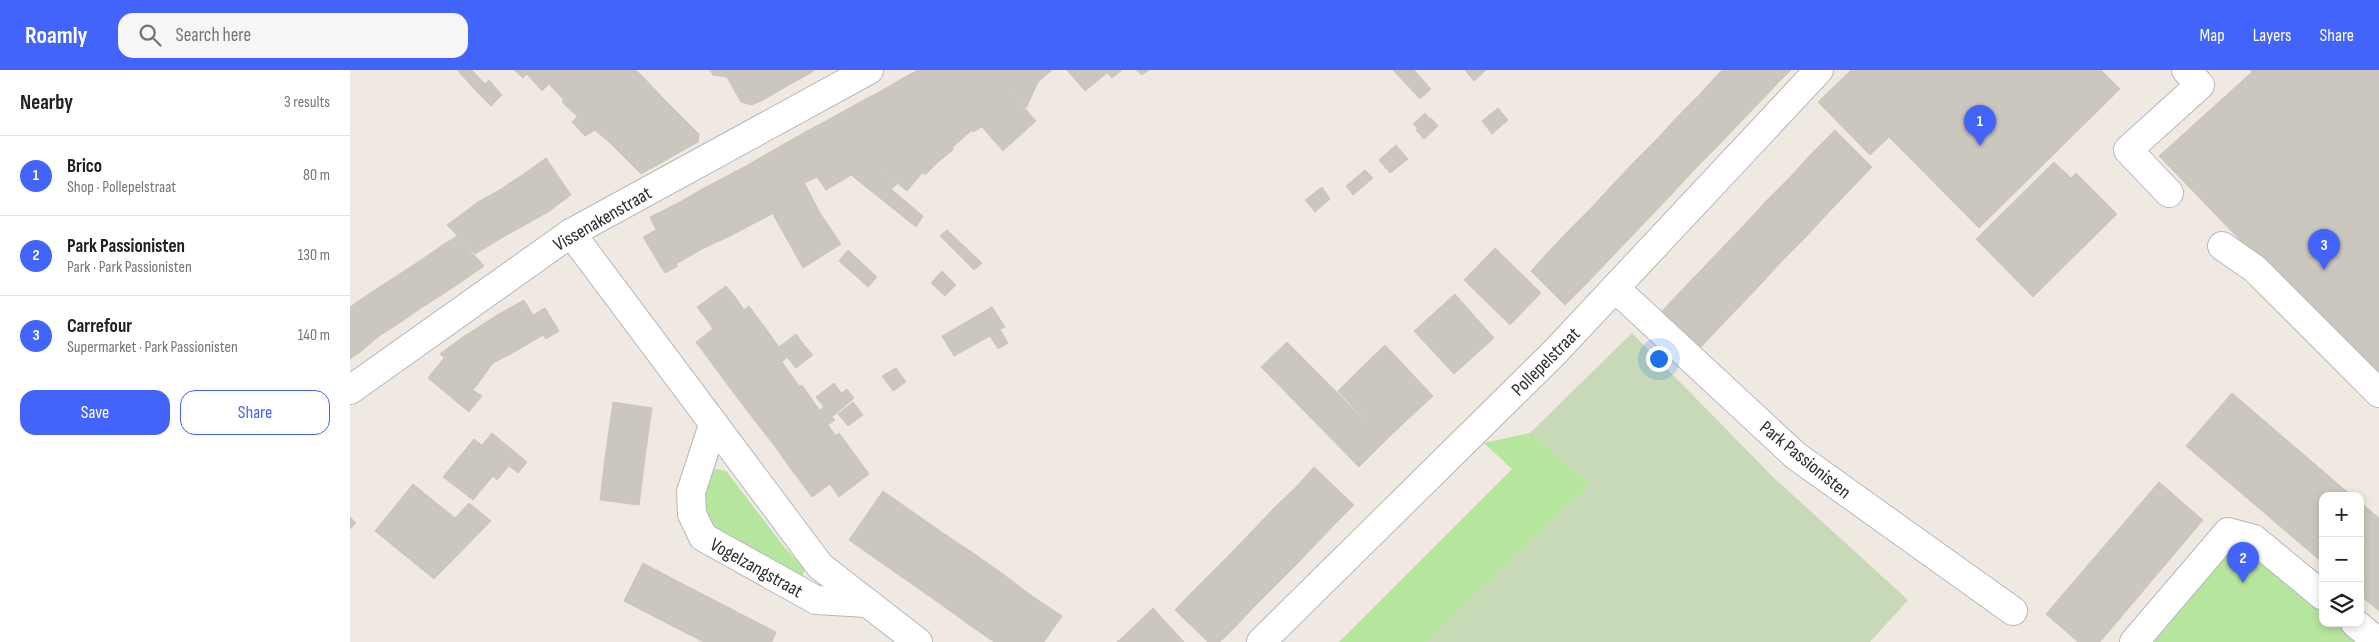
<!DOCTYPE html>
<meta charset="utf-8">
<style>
body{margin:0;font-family:"Sofia Sans Condensed",sans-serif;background:#f6f6f6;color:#202124}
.controls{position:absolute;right:15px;bottom:15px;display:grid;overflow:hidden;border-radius:10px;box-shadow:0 2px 8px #0003}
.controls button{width:45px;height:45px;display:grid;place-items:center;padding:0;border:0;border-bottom:1px solid #e0e0e0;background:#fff;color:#202124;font:25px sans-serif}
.you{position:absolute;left:1308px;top:288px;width:18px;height:18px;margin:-12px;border:4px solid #fff;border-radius:50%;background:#1a73e8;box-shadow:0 0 0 8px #1a73e833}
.badge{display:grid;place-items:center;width:32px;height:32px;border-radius:50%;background:#4264fb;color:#fff;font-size:16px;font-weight:700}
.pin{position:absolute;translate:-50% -41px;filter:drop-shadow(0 1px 2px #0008)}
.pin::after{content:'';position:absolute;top:26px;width:18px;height:15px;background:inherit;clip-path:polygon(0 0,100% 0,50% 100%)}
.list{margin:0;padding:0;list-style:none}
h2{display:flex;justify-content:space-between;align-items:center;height:65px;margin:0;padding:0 20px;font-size:21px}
h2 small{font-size:16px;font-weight:400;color:#757577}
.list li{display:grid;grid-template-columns:32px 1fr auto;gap:15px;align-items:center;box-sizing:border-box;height:80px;padding:0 20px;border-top:1px solid #e0e0e0}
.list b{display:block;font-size:19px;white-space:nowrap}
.list p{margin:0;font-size:16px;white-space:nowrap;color:#757577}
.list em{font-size:16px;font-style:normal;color:#757577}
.actions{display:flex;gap:10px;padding:15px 20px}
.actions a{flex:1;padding:11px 0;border:1px solid #4264fb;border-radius:15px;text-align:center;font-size:18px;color:#4264fb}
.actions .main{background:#4264fb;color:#fff}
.icon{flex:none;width:28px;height:28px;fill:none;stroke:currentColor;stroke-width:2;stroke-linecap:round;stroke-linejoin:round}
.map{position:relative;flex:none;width:2029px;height:572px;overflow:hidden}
header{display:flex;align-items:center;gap:30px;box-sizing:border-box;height:70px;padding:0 25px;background:#4264fb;color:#fff}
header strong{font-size:24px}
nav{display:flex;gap:28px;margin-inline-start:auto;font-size:18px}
.search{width:350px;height:45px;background:#f6f6f6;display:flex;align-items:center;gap:12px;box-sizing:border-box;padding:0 18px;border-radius:15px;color:#757577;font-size:19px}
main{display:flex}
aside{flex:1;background:#fff}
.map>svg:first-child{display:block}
.green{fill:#b6e59e}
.cemetery{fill:#c8d9b8}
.building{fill:#cbc7bf;stroke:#cbc5ba}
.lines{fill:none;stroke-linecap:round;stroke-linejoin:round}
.minor-casing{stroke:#b4b7c1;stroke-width:30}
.minor{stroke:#fff;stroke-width:28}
.labels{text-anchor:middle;stroke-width:4.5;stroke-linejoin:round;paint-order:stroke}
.street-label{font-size:19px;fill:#2e2e2e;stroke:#fff}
</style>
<header>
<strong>Roamly</strong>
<div class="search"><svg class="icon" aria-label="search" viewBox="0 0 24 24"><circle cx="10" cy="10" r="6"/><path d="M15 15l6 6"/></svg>Search here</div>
<nav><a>Map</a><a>Layers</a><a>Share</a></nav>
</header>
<main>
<aside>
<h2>Nearby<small>3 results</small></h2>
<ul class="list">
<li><span class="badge">1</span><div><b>Brico</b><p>Shop · Pollepelstraat</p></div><em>80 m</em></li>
<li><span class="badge">2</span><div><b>Park Passionisten</b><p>Park · Park Passionisten</p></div><em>130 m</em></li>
<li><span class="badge">3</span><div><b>Carrefour</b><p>Supermarket · Park Passionisten</p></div><em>140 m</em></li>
</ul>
<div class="actions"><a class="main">Save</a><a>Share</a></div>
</aside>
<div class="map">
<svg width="2029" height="572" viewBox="0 0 2029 572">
<rect width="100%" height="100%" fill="#efe9e1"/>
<g class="green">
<polygon points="1180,363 1240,414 1075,572 989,572 1162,399 1134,373"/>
<polygon points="366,399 376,401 435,478 455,499 452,507 365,466 353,446 356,405"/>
<polygon points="1890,477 1897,478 1973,536 1973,553 1993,553 2015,572 1791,572 1882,478"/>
</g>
<polygon class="cemetery" points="1282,263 1423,407 1558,530 1520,572 1075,572 1240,414 1180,363"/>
<g class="building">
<polygon points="109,0 122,0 135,14 127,22 108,1"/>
<polygon points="164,0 181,0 173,8"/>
<polygon points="181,0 212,0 192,21 177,4"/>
<polygon points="212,0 244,0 214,30 199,14"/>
<polygon points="244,0 275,0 229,48 212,32"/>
<polygon points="275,0 286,0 296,10 245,60 235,66 222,52"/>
<polygon points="360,0 396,0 413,30 402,35 391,32 377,7 363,5"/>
<polygon points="396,0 431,0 439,15 413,30"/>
<polygon points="431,0 463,0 464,1 439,15"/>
<polygon points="568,0 578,0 622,60 603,77 553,8"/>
<polygon points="578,0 609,0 619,17 667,68 653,81 632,57 623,62"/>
<polygon points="609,0 641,0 686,51 667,68 619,17"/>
<polygon points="641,0 676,0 688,12 676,38"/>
<polygon points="676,0 702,0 688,12"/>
<polygon points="717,0 755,0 757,3 735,21"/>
<polygon points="755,0 772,0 762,8"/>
<polygon points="786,0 799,0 792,5"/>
<polygon points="1043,0 1064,0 1081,19 1070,29"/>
<polygon points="1115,0 1136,0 1124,11"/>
<polygon points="1373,0 1412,0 1427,14 1406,36 1370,2"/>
<polygon points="1412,0 1441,0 1427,14"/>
<polygon points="1501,0 1751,0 1770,19 1629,158 1539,67 1520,85 1468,32"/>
<polygon points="1900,0 2029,0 2029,314 1809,86 1902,2"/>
<polygon points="1370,2 1406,36 1385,58 1350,24"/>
<polygon points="553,8 603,77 603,80 588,92 551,56 531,21"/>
<polygon points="139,10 152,25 141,36 127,22"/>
<polygon points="296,10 312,27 260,73 245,60"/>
<polygon points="531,21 551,56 588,92 575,105 530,68 508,33"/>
<polygon points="1350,24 1385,58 1364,80 1328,46"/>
<polygon points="312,27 328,43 275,88 260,73"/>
<polygon points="508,33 530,68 572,103 557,121 509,81 487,45"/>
<polygon points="1148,38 1158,50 1142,64 1132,51"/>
<polygon points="328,43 349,64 348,72 291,104 275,88"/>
<polygon points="1075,43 1080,49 1067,58 1063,54"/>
<polygon points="487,45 509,81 547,114 541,119 573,146 566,157 501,105 457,61"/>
<polygon points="1328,46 1364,80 1342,102 1307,69"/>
<polygon points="1081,48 1088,56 1074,69 1066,60"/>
<polygon points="1485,60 1522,97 1500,120 1462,83"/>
<polygon points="457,61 501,105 476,120 467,107 455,113 434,74"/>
<polygon points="1307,69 1342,102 1322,124 1286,90"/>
<polygon points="434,74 470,143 491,174 453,198 396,96"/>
<polygon points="1046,75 1058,89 1040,103 1029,90"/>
<polygon points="1462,83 1500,120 1478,143 1440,107"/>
<polygon points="196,88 221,125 198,142 172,105"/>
<polygon points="1286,90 1322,124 1300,147 1265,112"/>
<polygon points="1704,92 1721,108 1726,103 1767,144 1683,227 1626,169"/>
<polygon points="396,96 422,144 380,166 354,118"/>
<polygon points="1015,100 1023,108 1003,125 996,116"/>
<polygon points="172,105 198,142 173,156 151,119"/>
<polygon points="1440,107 1478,143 1456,167 1417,130"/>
<polygon points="1265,112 1300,147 1279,169 1244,135"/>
<polygon points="972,117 980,129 965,142 955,130"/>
<polygon points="354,118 380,166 352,179 328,133"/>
<polygon points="151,119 173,156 150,169 128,132"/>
<polygon points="1417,130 1456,167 1433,190 1395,154"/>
<polygon points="128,132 150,169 125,184 97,155"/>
<polygon points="328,133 352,179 326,194 328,196 315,203 293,167 306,160 300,147"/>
<polygon points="1244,135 1279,169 1258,191 1223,156"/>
<polygon points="1395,154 1433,190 1411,214 1373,177"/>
<polygon points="1223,156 1258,191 1237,213 1201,179"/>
<polygon points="597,160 632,193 624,200 590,166"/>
<polygon points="107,166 134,196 114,210 91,176"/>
<polygon points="91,176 114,210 93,224 71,190"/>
<polygon points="1373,177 1411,214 1389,237 1350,201"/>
<polygon points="1145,178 1191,223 1160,255 1114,210"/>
<polygon points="1201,179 1237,213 1215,235 1181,201"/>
<polygon points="498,180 527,207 518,217 489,191"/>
<polygon points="71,190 93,224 71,238 48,205"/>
<polygon points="592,201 606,215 595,226 581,213"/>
<polygon points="1350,201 1389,237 1366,261 1328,224"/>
<polygon points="48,205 71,238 51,252 28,218"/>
<polygon points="376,216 386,228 357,250 347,237"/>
<polygon points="28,218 51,252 29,266 7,232"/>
<polygon points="1105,224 1144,268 1104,304 1064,261"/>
<polygon points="1328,224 1366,261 1351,277 1312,241"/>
<polygon points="386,228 394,240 399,236 419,263 368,302 346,272 363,259 357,250"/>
<polygon points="174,230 183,245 195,238 209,261 196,269 193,265 168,280 147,245"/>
<polygon points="7,232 29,266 9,283 0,269 0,237"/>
<polygon points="642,237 655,257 650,259 658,273 648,279 640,266 604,286 592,266"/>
<polygon points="147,245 168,280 143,293 110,269"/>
<polygon points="419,263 429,277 446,264 454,275 386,326 368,302"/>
<polygon points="0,269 9,283 0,289"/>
<polygon points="110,269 143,293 127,315 90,284"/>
<polygon points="937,272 1035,371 1009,397 911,297"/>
<polygon points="454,275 463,285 446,298 438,288"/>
<polygon points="1035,275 1083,326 1058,349 1010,299"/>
<polygon points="94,288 127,315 123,320 132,326 119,342 78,308"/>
<polygon points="432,292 450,317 440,324 422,299"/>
<polygon points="546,298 556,312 543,321 532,306"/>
<polygon points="422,299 440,324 405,351 386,326"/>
<polygon points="1010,299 1058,349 1035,371 988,321"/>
<polygon points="484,313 492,324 474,337 466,327"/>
<polygon points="452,315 470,341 424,375 405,351"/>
<polygon points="497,319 504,328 482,347 485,350 478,355 486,366 441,399 424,375"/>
<polygon points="1882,323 2002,426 1973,426 1973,493 1836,376"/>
<polygon points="263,332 302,338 295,387 256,381"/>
<polygon points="503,332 513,345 498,356 488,344"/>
<polygon points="142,363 177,392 168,403 159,396 147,410 143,406 123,430 93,407 124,369 132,375"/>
<polygon points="489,363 519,404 489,427 480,414 462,427 441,399"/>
<polygon points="256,381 295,387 289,435 250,430"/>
<polygon points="964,397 1004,435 983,456 945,418"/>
<polygon points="1809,412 1853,450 1750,572 1728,572 1696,544"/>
<polygon points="63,414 105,448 119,433 141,451 84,509 25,461"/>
<polygon points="945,418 983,456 964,476 924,438"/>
<polygon points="533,421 563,442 529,491 499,470"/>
<polygon points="2010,432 2029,448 2029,541 2010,525"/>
<polygon points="924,438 964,476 944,497 905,458"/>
<polygon points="563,442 593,463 559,512 529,491"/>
<polygon points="0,447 6,453 0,459"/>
<polygon points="905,458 944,497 924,517 885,479"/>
<polygon points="593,463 623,483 589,533 559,512"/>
<polygon points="885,479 924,517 904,537 865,499"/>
<polygon points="623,483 653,504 618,554 589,533"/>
<polygon points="293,493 327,511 307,548 274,531"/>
<polygon points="865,499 904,537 884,558 845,519"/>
<polygon points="653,504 682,526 650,572 644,572 618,554"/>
<polygon points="327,511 360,528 340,565 307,548"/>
<polygon points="845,519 884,558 870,572 858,572 825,540"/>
<polygon points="682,526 712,546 694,572 650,572"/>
<polygon points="360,528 393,545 379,572 354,572 340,565"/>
<polygon points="803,538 834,572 778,572 773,567"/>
<polygon points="393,545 426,562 422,572 379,572"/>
<polygon points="773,567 778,572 767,572"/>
</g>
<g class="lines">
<g class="minor-casing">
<g id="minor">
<polyline points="1819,123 1778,80 1850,15 1836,0"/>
<polyline points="221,163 470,496 568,572"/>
<polyline points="1872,176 1905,199 2029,323"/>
<polyline points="1265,218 1446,386 1663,541"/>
<polyline points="0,320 221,163 519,0"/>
<polyline points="363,355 341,422 342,444 353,467 466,530 517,533"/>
<polyline points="2005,553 2028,572"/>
<polyline points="911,572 1205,282 1469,0"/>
<polyline points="1784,572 1878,462 1904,469 1973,526"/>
</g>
</g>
<use href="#minor" class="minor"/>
</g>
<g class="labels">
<g class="street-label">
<text transform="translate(252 148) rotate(-30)" y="7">Vissenakenstraat</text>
<text transform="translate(1195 291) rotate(-45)" y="7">Pollepelstraat</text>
<text transform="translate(1456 389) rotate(39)" y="7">Park Passionisten</text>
<text transform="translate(407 497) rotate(29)" y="7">Vogelzangstraat</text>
</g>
</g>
</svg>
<div class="controls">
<button>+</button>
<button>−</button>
<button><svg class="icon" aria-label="layers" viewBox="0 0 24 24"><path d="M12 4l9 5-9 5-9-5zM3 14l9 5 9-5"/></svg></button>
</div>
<div class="you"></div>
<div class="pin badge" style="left:1630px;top:76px">1</div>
<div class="pin badge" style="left:1893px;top:513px">2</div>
<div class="pin badge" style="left:1974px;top:200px">3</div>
</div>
</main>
